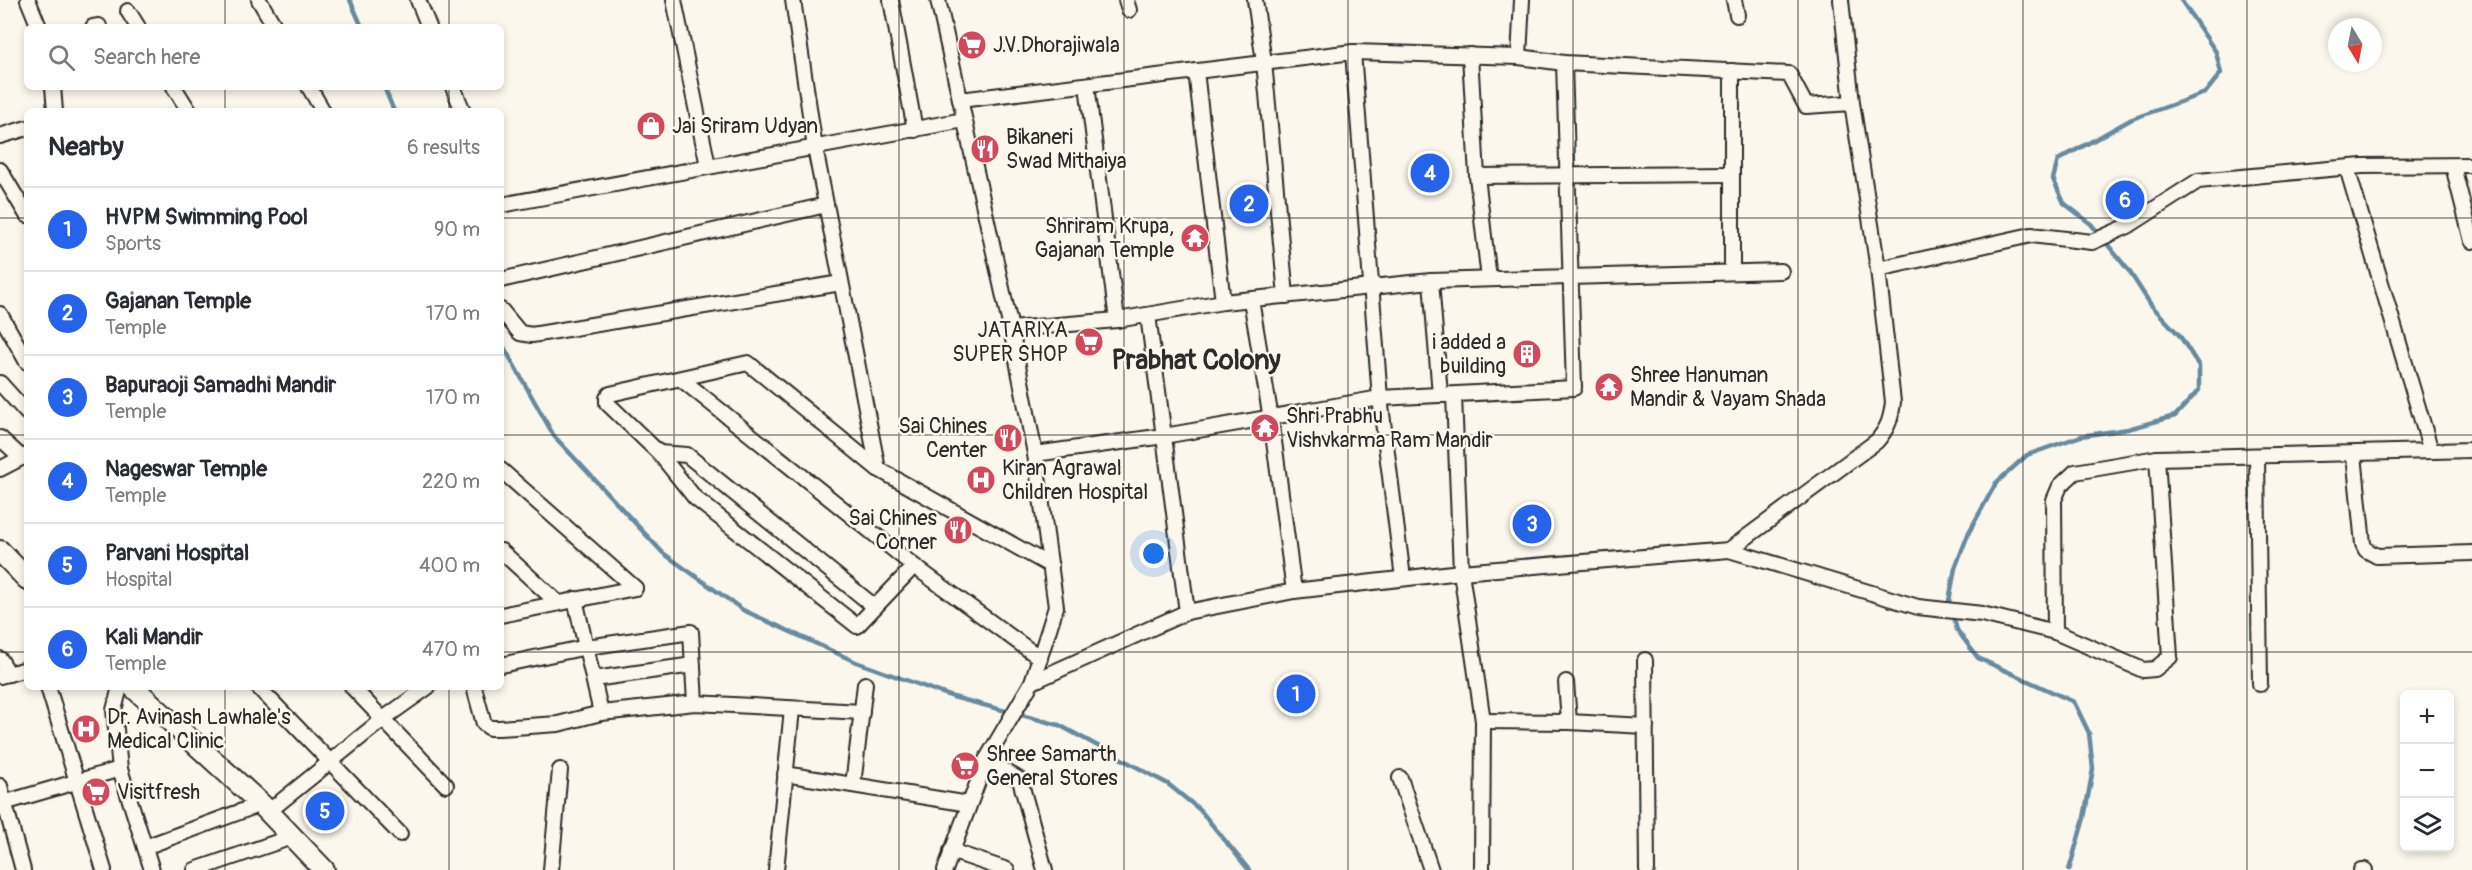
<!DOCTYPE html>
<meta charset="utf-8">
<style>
body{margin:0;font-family:Pangolin,sans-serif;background:#f2f2f3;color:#2b2b33}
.controls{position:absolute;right:18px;bottom:18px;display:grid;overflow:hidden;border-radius:9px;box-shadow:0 3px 9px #0003}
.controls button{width:54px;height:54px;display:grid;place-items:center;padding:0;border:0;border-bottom:2px solid #e1e1e2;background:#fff;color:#2b2b33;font:30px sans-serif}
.compass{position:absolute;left:2328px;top:18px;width:54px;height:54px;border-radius:50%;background:#fff;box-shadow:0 3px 9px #0003;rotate:170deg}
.you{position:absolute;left:1154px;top:554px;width:21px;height:21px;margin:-15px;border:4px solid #fff;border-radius:50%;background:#1a73e8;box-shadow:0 0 0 9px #1a73e833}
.badge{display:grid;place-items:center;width:39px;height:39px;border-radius:50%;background:#2563eb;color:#fff;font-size:20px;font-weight:700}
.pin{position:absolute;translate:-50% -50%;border:3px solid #fff;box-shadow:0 2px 6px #0006}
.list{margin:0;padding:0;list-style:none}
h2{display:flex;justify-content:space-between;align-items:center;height:78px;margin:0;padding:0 24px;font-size:26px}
h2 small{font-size:20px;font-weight:400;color:#7c7c81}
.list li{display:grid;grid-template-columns:39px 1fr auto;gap:18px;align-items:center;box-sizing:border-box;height:84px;padding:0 24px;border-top:2px solid #e1e1e2}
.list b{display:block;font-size:22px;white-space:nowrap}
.list p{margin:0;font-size:20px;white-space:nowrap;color:#7c7c81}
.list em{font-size:20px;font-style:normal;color:#7c7c81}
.icon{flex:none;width:33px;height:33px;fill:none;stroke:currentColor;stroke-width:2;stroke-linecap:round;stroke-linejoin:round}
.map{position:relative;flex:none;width:2472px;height:870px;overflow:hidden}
.search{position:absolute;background:#fff;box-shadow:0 3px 9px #0003;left:24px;top:24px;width:480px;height:66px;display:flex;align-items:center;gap:15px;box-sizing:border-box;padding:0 21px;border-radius:9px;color:#7c7c81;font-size:22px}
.panel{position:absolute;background:#fff;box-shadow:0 3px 9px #0003;left:24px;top:108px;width:480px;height:582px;border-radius:9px}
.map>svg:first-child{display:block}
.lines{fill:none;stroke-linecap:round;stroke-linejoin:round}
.stream{stroke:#668a9f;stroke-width:4.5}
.minor-casing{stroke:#2b2b2b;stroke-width:18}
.secondary-casing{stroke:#2b2b2b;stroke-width:24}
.minor{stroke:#fbf7ec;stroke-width:14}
.secondary{stroke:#fbf7ec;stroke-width:20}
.grid{fill:none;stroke:#2b2b2b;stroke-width:1.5;stroke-opacity:0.55}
.labels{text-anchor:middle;stroke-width:5;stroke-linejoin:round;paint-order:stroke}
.poi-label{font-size:21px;fill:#2b2b2b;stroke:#fbf7ec;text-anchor:start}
.district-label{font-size:27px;font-weight:bold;fill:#2b2b2b;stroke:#fbf7ec}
</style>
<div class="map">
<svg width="2472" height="870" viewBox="0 0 2472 870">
<rect width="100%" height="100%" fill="#fbf7ec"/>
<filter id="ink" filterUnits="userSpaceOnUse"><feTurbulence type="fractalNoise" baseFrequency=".0167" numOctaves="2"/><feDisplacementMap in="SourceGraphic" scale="12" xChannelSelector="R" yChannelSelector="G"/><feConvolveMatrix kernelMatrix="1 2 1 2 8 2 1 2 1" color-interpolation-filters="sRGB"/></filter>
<g filter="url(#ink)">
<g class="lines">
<g class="stream">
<polyline points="350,0 362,27"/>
<polyline points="384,87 394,111"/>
<polyline points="501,342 554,436 663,553 743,610 856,662 953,697 1059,725 1168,784 1200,810 1249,870"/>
<polyline points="2069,870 2084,818 2093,769 2089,733 2074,702 1978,658 1957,630 1949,601 1955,568 1969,532 1996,483 2027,455 2081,436 2128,429 2175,416 2199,390 2199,366 2180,336 2151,305 2129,271 2091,224 2064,203 2053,179 2058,160 2132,119 2205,93 2221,73 2216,52 2181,0"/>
</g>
<g class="minor-casing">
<g id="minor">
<polyline points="28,0 39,27"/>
<polyline points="259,0 275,27"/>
<polyline points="418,0 429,27"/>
<polyline points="674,0 708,166"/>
<polyline points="793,0 815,148 878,469"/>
<polyline points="891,0 915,130"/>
<polyline points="938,0 1011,329 1035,454 1056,607 1032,682 986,760 945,870"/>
<polyline points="1126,0 1129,10"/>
<polyline points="1255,0 1264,62 1286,296"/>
<polyline points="1734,0 1737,15"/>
<polyline points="128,11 138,27"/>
<polyline points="93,27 99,26"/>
<polyline points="1353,52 1380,398 1403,578"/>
<polyline points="1470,55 1477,176 1489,279"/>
<polyline points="1519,57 1522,0"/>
<polyline points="1196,71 1223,302"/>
<polyline points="1087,85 1117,320"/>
<polyline points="53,87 55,111"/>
<polyline points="174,87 189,111"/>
<polyline points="309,87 323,111"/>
<polyline points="453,87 463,111"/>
<polyline points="960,100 1353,52 1519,57 1564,63 1789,74 1806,106 1852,103"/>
<polyline points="0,136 27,128"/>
<polyline points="2453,166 2472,241"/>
<polyline points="2347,168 2431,451"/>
<polyline points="0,170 27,215"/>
<polyline points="1477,176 1732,174"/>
<polyline points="501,205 964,120"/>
<polyline points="1878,269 2031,235 2092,242 2128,226 2198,181 2362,166 2472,165"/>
<polyline points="1732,272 1732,71"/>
<polyline points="501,280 826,205"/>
<polyline points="1431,281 1440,395 1454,395 1461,572 1483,721 1482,870"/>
<polyline points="1251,300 1271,419 1294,591"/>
<polyline points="501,310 520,333 532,335 841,283"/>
<polyline points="0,314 27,362"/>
<polyline points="1148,315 1187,612"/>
<polyline points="1011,329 1117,320 1223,302 1431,281 1781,271"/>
<polyline points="681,379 914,566 1040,658"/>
<polyline points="0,383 27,413"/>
<polyline points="0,438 22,458"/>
<polyline points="659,453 687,455 875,607"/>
<polyline points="1035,454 1164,436 1380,398 1574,388 1564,63"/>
<polyline points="2354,455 2363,544 2366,550 2377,556 2472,553"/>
<polyline points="2257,456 2260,684"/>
<polyline points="0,469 27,455"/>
<polyline points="501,470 635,588"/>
<polyline points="1729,550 1918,607 1982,614 2055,632 2143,670 2155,669 2170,657 2157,458"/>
<polyline points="501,551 557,602"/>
<polyline points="914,566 857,626 695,498 659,453 607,403 607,398 610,394 748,363 878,469 1051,566"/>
<polyline points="575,599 601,713"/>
<polyline points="501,615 635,588"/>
<polyline points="2055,632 2054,500 2060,486 2075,472 2157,458 2472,450"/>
<polyline points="0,659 9,674"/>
<polyline points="1645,660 1647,870"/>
<polyline points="501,665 587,647 691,632 695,703"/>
<polyline points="0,676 27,669"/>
<polyline points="594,679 693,665"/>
<path d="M1032 682 1187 612 1294 591 1461 572 1729 550 1877 441C1888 428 1891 419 1893 402L1878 269 1852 103 1841 0"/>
<polyline points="1566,682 1569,722"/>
<polyline points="48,687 104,870"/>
<polyline points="120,687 114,710 120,769 152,870"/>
<polyline points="258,687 400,834"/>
<polyline points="352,687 446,785"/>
<polyline points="474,687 484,724 490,728 499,728 558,724 601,713 695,703 862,712"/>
<polyline points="1483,721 1569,722 1646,726"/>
<polyline points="986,760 1020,780 1045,870"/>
<polyline points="785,774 969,804"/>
<polyline points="1400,778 1431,870"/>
<polyline points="853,785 865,684"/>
<polyline points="0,786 23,870"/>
<polyline points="0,804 120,769"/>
<polyline points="268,812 383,719 428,687"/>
<polyline points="145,847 261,804"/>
<polyline points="951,851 1007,870"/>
<polyline points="195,870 292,837"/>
<polyline points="551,870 560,770"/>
<polyline points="776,870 792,709"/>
<polyline points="2361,870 2365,870"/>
</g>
</g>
<g class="secondary-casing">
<g id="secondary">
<polyline points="0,551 27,579"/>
<polyline points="133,687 261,804 324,870"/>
</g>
</g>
<use href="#minor" class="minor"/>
<use href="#secondary" class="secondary"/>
</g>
</g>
<path class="grid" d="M225 0V27M449 0V27M674 0V870M899 0V870M1124 0V870M1348 0V870M1573 0V870M1798 0V870M2023 0V870M2247 0V870M225 87V111M449 87V111M0 218H27M501 218H2472M0 435H27M501 435H2472M0 652H27M501 652H2472M225 687V870M449 687V870"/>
<defs>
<g id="supermarket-disc" transform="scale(1.5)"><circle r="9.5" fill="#d1495b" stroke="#fbf7ec"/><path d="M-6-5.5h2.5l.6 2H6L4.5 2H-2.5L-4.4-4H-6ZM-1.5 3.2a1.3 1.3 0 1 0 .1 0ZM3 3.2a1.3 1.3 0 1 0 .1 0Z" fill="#fff"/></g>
<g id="shop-disc" transform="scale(1.5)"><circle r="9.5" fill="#d1495b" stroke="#fbf7ec"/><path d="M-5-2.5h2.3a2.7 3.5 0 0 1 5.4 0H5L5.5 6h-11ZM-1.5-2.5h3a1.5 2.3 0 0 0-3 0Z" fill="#fff"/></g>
<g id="restaurant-disc" transform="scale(1.5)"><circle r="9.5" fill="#d1495b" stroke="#fbf7ec"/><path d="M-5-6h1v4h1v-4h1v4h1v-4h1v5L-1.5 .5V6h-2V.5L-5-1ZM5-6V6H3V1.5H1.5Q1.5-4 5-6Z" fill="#fff"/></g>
<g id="temple-disc" transform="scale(1.5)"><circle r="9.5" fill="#d1495b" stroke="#fbf7ec"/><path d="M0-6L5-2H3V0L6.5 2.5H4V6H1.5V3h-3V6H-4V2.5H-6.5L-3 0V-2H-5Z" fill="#fff"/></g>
<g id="building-disc" transform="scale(1.5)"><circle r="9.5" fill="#d1495b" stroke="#fbf7ec"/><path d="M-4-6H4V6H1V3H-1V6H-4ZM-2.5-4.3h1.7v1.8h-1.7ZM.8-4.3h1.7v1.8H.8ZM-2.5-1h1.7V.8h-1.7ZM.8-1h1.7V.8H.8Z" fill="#fff"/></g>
<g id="hospital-disc" transform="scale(1.5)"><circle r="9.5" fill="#d1495b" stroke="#fbf7ec"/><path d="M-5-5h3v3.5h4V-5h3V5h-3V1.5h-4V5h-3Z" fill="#fff"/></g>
</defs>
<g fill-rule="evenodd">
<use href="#supermarket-disc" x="972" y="45"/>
<use href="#shop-disc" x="651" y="126"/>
<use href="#restaurant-disc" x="985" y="149"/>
<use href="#temple-disc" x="1195" y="238"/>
<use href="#supermarket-disc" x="1089" y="342"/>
<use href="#building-disc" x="1527" y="354"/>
<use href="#temple-disc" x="1609" y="387"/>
<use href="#temple-disc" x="1265" y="428"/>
<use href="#restaurant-disc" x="1008" y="438"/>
<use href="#hospital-disc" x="981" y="480"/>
<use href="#restaurant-disc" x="958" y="530"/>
<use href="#hospital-disc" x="86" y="729"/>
<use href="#supermarket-disc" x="965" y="766"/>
<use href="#supermarket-disc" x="96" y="792"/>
</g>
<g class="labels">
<g class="poi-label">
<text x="993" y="52">J.V.Dhorajiwala</text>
<text x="672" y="133">Jai Sriram Udyan</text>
<text x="1006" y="144">Bikaneri<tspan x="1006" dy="24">Swad Mithaiya</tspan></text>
<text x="1174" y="233" text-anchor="end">Shriram Krupa,<tspan x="1174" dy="24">Gajanan Temple</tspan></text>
<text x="1068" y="337" text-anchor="end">JATARIYA<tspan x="1068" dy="24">SUPER SHOP</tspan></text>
<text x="1506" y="349" text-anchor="end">i added a<tspan x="1506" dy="24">building</tspan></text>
<text x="1630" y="382">Shree Hanuman<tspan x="1630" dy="24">Mandir &amp; Vayam Shada</tspan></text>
<text x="1286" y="423">Shri Prabhu<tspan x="1286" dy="24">Vishvkarma Ram Mandir</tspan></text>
<text x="987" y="433" text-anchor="end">Sai Chines<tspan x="987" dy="24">Center</tspan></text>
<text x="1002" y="475">Kiran Agrawal<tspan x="1002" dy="24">Children Hospital</tspan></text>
<text x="937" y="525" text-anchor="end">Sai Chines<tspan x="937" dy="24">Corner</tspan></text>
<text x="107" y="724">Dr. Avinash Lawhale's<tspan x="107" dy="24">Medical Clinic</tspan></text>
<text x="986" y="761">Shree Samarth<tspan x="986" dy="24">General Stores</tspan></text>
<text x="117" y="799">Visitfresh</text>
</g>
<g class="district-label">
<text x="1196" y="369">Prabhat Colony</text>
</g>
</g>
</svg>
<div class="controls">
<button>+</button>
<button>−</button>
<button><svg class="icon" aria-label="layers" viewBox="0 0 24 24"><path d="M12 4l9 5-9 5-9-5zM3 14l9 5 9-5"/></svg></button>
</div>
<svg class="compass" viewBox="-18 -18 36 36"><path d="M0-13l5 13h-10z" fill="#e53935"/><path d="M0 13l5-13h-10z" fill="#7c7c81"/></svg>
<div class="you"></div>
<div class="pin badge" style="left:1296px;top:694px">1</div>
<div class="pin badge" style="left:1249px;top:204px">2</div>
<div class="pin badge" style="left:1532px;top:524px">3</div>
<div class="pin badge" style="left:1430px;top:173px">4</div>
<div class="pin badge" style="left:325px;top:811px">5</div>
<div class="pin badge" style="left:2125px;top:200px">6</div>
<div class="search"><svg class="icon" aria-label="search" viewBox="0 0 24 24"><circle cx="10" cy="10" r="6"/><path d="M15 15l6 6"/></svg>Search here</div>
<section class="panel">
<h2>Nearby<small>6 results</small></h2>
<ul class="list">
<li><span class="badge">1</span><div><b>HVPM Swimming Pool</b><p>Sports</p></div><em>90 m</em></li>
<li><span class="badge">2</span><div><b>Gajanan Temple</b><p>Temple</p></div><em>170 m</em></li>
<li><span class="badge">3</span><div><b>Bapuraoji Samadhi Mandir</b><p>Temple</p></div><em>170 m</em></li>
<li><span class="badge">4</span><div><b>Nageswar Temple</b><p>Temple</p></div><em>220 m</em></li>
<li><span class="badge">5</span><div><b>Parvani Hospital</b><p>Hospital</p></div><em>400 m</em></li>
<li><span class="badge">6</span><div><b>Kali Mandir</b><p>Temple</p></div><em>470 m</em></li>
</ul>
</section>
</div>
